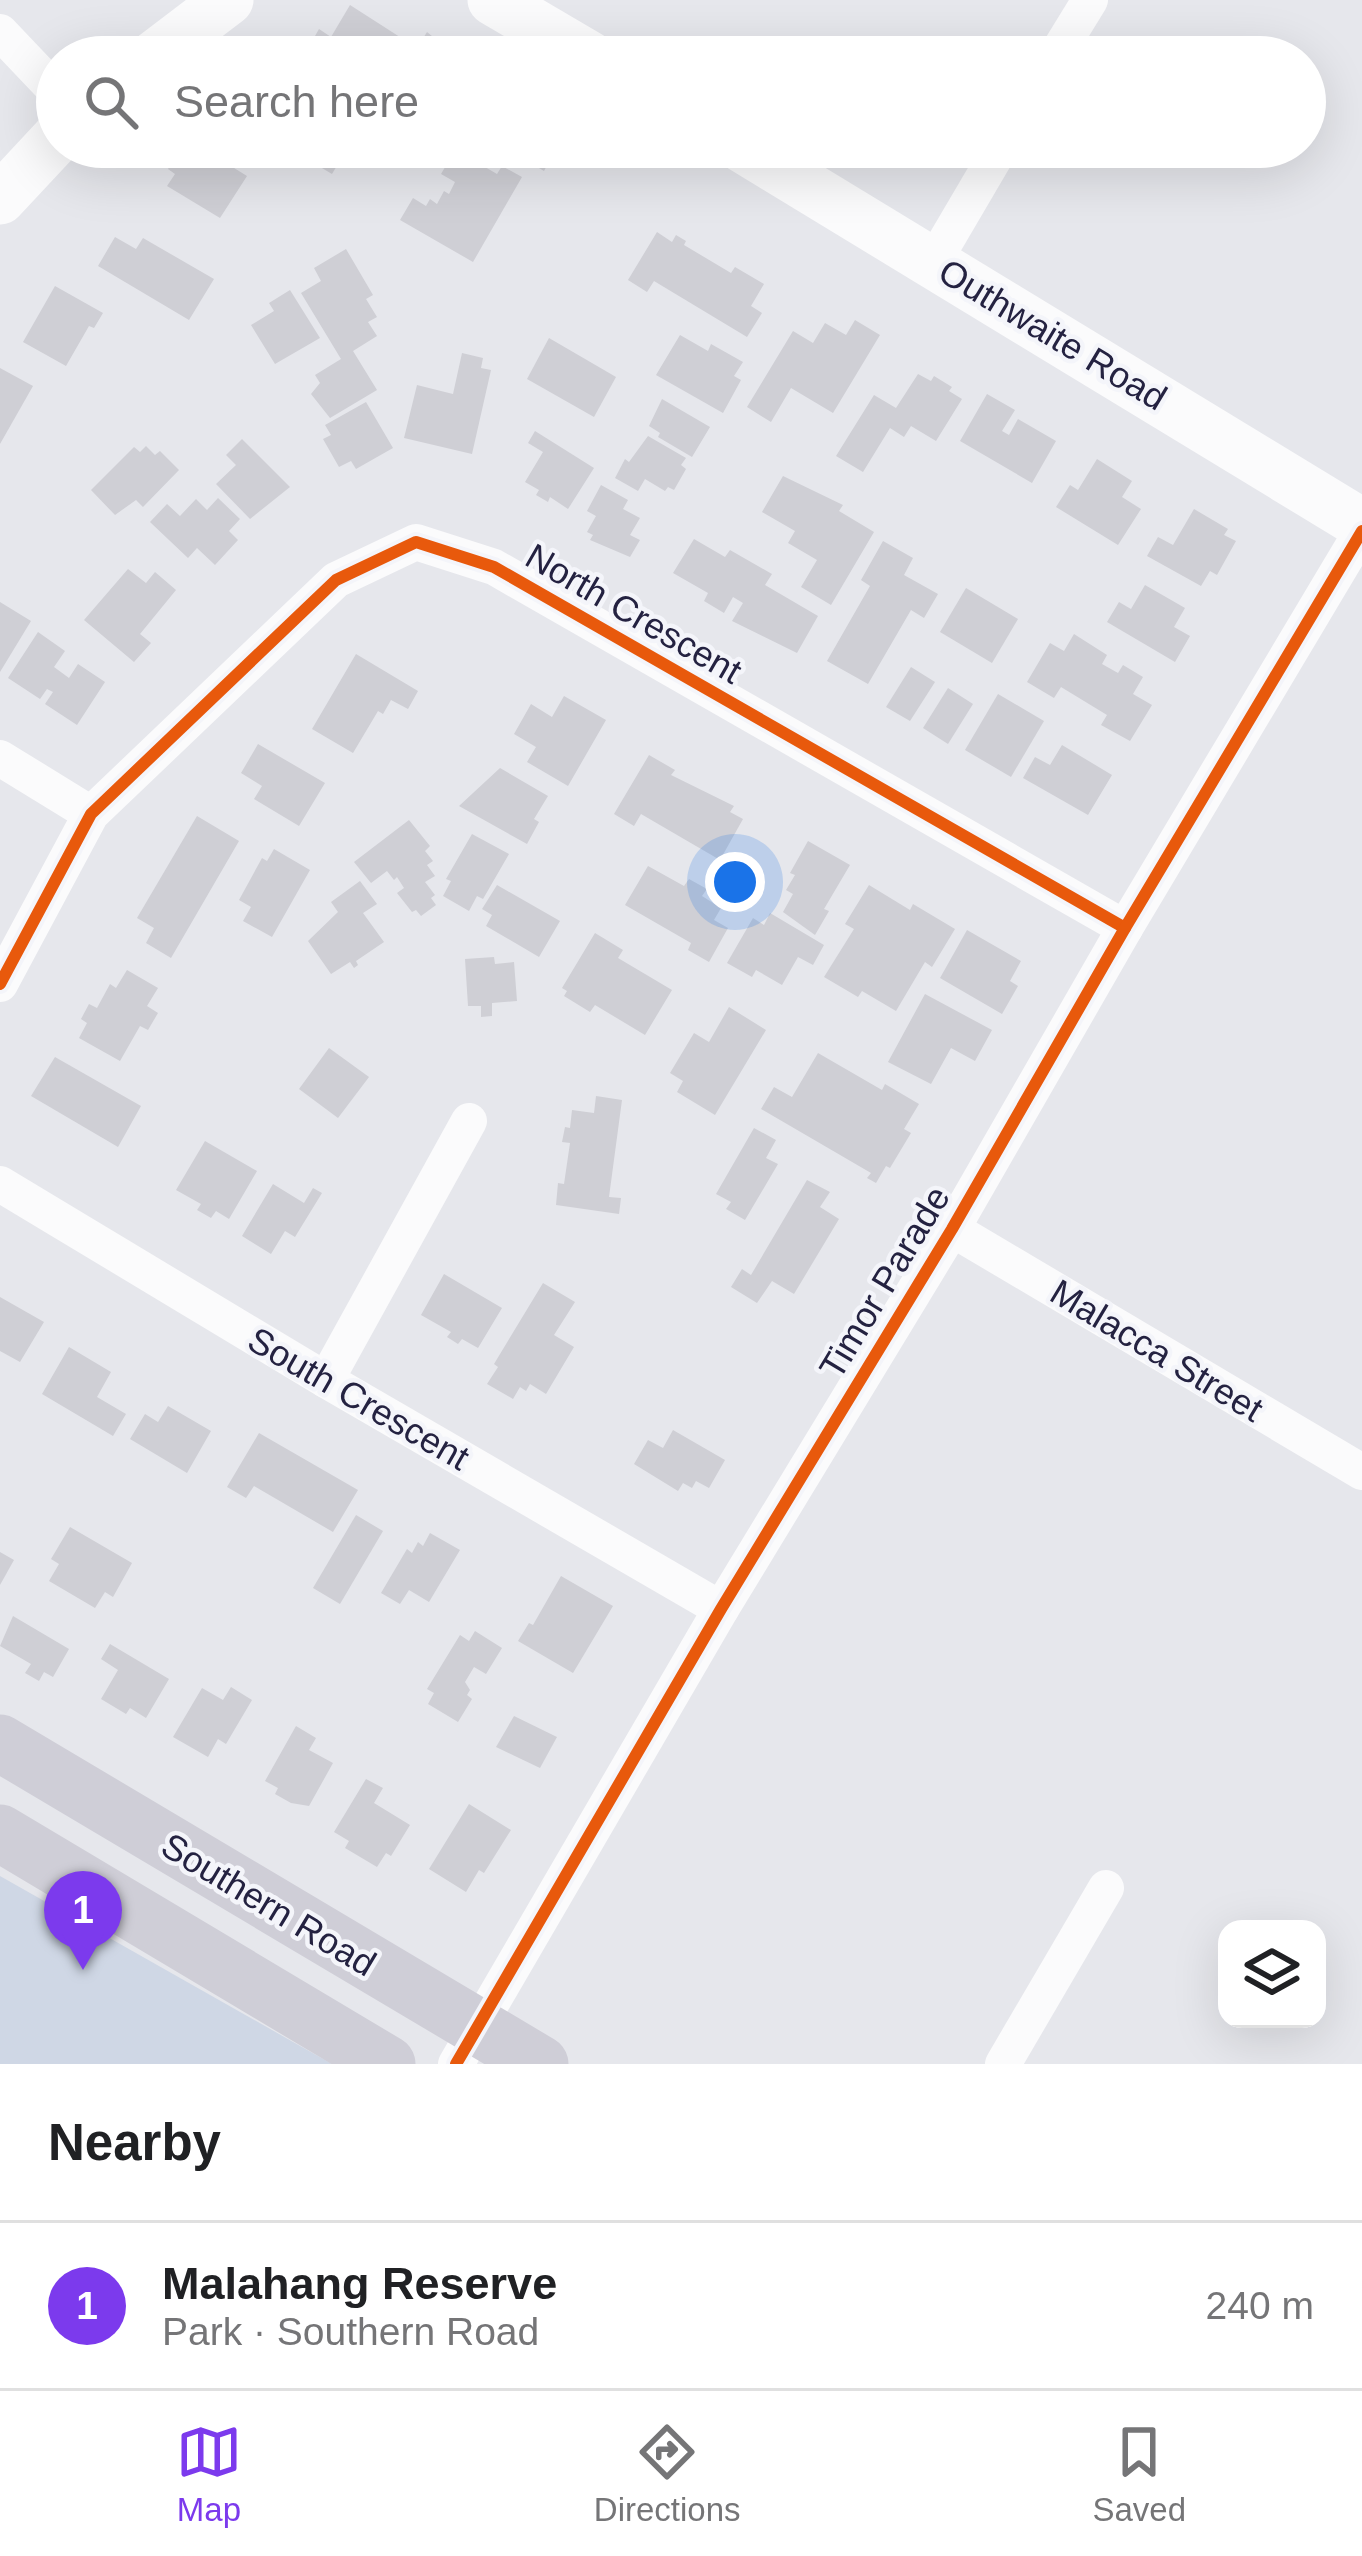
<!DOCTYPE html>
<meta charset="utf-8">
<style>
body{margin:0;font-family:Arial,sans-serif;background:#f6f6f6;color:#202124}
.controls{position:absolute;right:36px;bottom:36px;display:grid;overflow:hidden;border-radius:24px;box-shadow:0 12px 48px #0002}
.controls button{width:108px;height:108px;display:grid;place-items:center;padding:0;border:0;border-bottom:3px solid #e0e0e0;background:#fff;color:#202124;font:60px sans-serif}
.you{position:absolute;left:735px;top:882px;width:42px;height:42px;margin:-30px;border:9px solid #fff;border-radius:50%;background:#1a73e8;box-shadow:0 0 0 18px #1a73e833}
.badge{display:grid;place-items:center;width:78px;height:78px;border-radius:50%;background:#7c3aed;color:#fff;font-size:39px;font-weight:700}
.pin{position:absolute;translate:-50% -99px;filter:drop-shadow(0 3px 6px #0008)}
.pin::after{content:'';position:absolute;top:63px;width:42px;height:36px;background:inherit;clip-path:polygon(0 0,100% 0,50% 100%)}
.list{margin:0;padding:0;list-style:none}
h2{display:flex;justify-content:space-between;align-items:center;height:156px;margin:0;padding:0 48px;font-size:51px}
h2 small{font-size:39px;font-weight:400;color:#757577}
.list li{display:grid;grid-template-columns:78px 1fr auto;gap:36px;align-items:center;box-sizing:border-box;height:168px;padding:0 48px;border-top:3px solid #e0e0e0}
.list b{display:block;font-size:45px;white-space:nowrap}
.list p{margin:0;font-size:39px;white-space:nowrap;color:#757577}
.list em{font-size:39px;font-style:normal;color:#757577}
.icon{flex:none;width:66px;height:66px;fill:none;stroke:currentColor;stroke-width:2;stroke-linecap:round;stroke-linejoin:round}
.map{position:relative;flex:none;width:1362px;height:2064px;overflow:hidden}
.search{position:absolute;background:#fff;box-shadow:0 12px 48px #0002;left:36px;right:36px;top:36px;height:132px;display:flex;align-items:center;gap:30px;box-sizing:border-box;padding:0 42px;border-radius:66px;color:#757577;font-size:45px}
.sheet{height:324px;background:#fff}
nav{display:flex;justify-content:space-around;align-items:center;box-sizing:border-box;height:168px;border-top:3px solid #e0e0e0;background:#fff;font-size:33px;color:#757577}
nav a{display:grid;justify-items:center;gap:6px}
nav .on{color:#7c3aed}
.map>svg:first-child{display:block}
.green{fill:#cfd7e5}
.building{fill:#cfcfd5}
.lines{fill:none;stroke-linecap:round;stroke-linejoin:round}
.street{stroke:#fbfbfc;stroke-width:36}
.secondary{stroke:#fbfbfc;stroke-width:51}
.primary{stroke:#cfced7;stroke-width:57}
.cycleway-casing{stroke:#f4f5fa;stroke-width:20}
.cycleway{stroke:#e8590c;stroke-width:12}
.labels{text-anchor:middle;stroke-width:9;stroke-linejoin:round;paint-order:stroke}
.street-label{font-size:36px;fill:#242241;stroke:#f4f5fa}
</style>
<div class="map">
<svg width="1362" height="2064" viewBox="0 0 1362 2064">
<rect width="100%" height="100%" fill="#e6e7ec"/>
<polygon class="green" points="0,1876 332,2064 0,2064"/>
<g class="building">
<polygon points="350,5 417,48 427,32 454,54 457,48 474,57 375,57 369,54 367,57 303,57 319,29 331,37"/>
<polygon points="181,147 200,147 247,176 220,218 167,186 175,174 168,169"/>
<polygon points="287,147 348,147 332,174"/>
<polygon points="457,147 557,147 544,171 505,148 497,161 478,151 473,160 497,174 502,166 522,177 473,262 400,220 413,198 426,206 430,199 437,204 444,191 449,194 455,182 441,174"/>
<polygon points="657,232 672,242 676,235 686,241 684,245 731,273 735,267 764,284 751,306 762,313 747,337 654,281 647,292 628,280"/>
<polygon points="115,237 136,249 143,238 214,279 189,320 98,266"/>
<polygon points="346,249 373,295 366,299 377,317 368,322 377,336 353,351 377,390 330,418 311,394 320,383 315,375 341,359 301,293 321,281 314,268"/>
<polygon points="55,286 103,313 94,328 89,326 66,366 23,342"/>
<polygon points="290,290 320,338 275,364 251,325 274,311 269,303"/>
<polygon points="855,320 880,335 833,413 791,388 771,422 747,407 793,331 813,343 825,323 846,335"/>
<polygon points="680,335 708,351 711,344 743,362 734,376 741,380 723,413 656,375"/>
<polygon points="549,338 616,377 594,417 527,379"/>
<polygon points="462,353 483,358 481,368 491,370 472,454 404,438 417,385 453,394"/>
<polygon points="0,368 33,386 0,444"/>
<polygon points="918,374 931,381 934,376 952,387 949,391 962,399 936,441 911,426 904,437 890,428 863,472 836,456 874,395 896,408"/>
<polygon points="987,394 1015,410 1002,431 1009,435 1018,419 1056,441 1032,483 960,441"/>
<polygon points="662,399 710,427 692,457 658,437 660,433 649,426"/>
<polygon points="366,402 393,448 356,469 351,461 339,467 323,439 331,435 325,425"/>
<polygon points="535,431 594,468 568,509 550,497 548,502 536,495 539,490 525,482 543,452 528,443"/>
<polygon points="648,436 686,458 681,465 686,469 674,490 668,487 665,491 645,479 638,491 615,478 625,459 629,462"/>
<polygon points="242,439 290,487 250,519 216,484 236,465 226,455"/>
<polygon points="146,446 155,455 160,451 179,470 143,507 136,500 115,515 91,490 134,447 140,452"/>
<polygon points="1097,459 1132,481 1122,497 1141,509 1118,545 1056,507 1070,485 1078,490"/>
<polygon points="783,476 843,505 839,511 874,532 831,605 801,587 817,560 788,543 795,531 762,512"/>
<polygon points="601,485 628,500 623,509 640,518 630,535 640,540 630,557 590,540 593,535 587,532 596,516 587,511"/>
<polygon points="218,498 240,519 229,531 238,540 215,565 197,548 188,558 150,522 167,504 180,516 196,499 207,510"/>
<polygon points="1194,509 1228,529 1224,535 1236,541 1217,575 1210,571 1201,586 1147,556 1158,537 1173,545"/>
<polygon points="694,539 725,557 730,550 772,574 765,585 818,616 797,653 732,621 743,603 733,597 724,613 704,601 708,593 673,573"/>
<polygon points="883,541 913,558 904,575 938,594 924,618 911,610 868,684 827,661 870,586 861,580"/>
<polygon points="128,569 146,583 155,572 176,590 140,634 151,643 134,662 84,620"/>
<polygon points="1145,585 1185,608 1174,627 1190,636 1175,662 1107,622 1119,602 1131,609"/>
<polygon points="966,588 1018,619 992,663 940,632"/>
<polygon points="0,602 31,621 0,672"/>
<polygon points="38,632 65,651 54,667 69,678 78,664 105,682 77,725 45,704 53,692 47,689 40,699 8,678"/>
<polygon points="1074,634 1107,655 1102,664 1118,673 1123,665 1143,677 1133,694 1152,705 1130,741 1101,725 1107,715 1061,687 1054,698 1027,682 1050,643 1064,651"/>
<polygon points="356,654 418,691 408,709 391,700 383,714 378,711 353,753 312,729"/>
<polygon points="911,667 935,682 910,721 886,707"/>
<polygon points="948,688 973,704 948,744 923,728"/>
<polygon points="998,694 1044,721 1011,777 965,750"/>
<polygon points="564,696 606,720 568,786 527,762 536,747 514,734 531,704 552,717"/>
<polygon points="258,744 325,783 299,826 254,799 262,786 241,773"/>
<polygon points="1062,745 1112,775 1088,815 1023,778 1035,757 1050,765"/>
<polygon points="649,755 675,770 671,775 734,806 730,812 743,819 720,860 641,814 634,826 614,814"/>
<polygon points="500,768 548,796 534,819 539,822 527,844 459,806"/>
<polygon points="197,816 239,841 171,958 146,943 154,928 137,918"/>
<polygon points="409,820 430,846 425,851 433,861 427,865 435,876 425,882 435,895 431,898 436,905 421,916 416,910 412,912 397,893 404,888 397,877 394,880 387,871 371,883 354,862"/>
<polygon points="472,834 509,854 483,899 477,896 469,911 443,896 451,881 446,879"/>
<polygon points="808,841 850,865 824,909 829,911 815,935 783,912 793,894 786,890 795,875 790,873"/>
<polygon points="274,849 310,870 272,937 243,921 251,907 239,900 262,858 267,861"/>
<polygon points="648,866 684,886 689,879 707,889 702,896 721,908 714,920 728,928 709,962 688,950 691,943 625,905"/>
<polygon points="360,881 377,904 363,913 384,942 356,961 358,965 354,968 350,962 331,974 308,941 338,912 331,902"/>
<polygon points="497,885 560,921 539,957 486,926 492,915 482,909"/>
<polygon points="869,885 910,910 913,904 955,929 932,967 925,962 896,1011 862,991 858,997 824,977 854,929 845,924"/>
<polygon points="770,913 824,945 813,965 798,957 782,985 756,970 752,977 727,963 753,918 764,925"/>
<polygon points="967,930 1021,961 1010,981 1018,986 1002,1014 940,978"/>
<polygon points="595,933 623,950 618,958 672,990 645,1035 595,1005 590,1012 564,996 567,991 562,988"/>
<polygon points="494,957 495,964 514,962 517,1001 492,1003 492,1016 481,1017 481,1006 468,1006 465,959"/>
<polygon points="127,970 158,988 147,1006 158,1013 148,1030 140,1026 120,1061 79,1038 87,1023 81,1019 89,1004 97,1008 110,984 116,988"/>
<polygon points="925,994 992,1030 975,1061 951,1048 931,1084 888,1062"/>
<polygon points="729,1007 766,1030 715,1115 677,1092 683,1081 670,1073 694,1033 709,1042"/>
<polygon points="329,1048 369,1077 338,1118 299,1089"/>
<polygon points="818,1053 882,1090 885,1084 919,1104 904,1129 911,1133 890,1168 886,1166 876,1183 867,1178 871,1173 761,1109 774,1087 792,1097"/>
<polygon points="55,1057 141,1106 118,1147 31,1096"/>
<polygon points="596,1096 622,1100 609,1197 621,1198 619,1214 556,1205 558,1183 564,1184 570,1143 562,1142 565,1127 570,1128 572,1110 594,1113"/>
<polygon points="754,1128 776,1140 766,1158 778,1164 745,1220 726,1209 731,1202 716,1194"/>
<polygon points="205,1141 257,1171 229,1219 216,1211 211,1218 197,1210 201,1204 176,1190"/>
<polygon points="807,1180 830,1192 820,1207 839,1219 794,1294 772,1281 757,1303 731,1287 742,1269 751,1275"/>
<polygon points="273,1184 304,1203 313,1188 322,1193 295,1237 285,1231 271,1254 242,1236"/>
<polygon points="444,1274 502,1308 478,1348 462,1339 458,1344 447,1337 451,1332 421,1315"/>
<polygon points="543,1283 575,1302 554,1335 574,1347 546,1394 530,1384 526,1391 520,1387 513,1399 487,1384 498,1367 494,1364"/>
<polygon points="0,1297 44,1322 20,1362 0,1351"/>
<polygon points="69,1347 111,1372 97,1397 126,1414 113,1436 42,1394"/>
<polygon points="168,1406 211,1431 187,1473 130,1439 145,1414 158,1422"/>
<polygon points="673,1430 725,1460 709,1488 696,1481 692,1488 683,1483 678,1491 634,1464 648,1440 663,1448"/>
<polygon points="259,1433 358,1490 333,1532 254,1486 246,1498 227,1487"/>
<polygon points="356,1515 383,1531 340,1604 313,1588"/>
<polygon points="70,1527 132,1563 113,1597 105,1592 95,1608 49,1581 59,1564 51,1559"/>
<polygon points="430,1533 460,1550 429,1602 409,1590 400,1604 381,1593 407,1549 412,1553 418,1542 423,1546"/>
<polygon points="0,1552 14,1560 0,1585"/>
<polygon points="561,1576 613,1606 573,1673 518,1641 529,1623 533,1625"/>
<polygon points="13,1616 69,1649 53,1677 44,1672 39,1681 25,1673 31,1664 0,1646"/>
<polygon points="475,1631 502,1648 486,1674 474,1667 465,1682 470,1690 467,1695 472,1699 458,1722 428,1704 434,1693 427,1689 460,1635 469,1641"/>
<polygon points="110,1644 169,1679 146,1718 130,1708 126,1714 101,1699 118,1670 101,1659"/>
<polygon points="231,1687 252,1700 226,1744 218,1739 208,1757 173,1737 202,1688 223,1700"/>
<polygon points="514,1716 557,1737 540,1768 496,1747"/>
<polygon points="296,1726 316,1738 309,1750 333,1763 309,1806 291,1803 275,1794 278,1788 265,1781"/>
<polygon points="366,1779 383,1788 374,1803 410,1825 391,1856 386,1853 377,1867 345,1848 349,1841 334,1832"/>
<polygon points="469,1804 511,1830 484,1873 479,1870 466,1892 429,1869"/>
</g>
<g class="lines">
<g class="street">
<polyline points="0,32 57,92"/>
<polyline points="1055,57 1090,0"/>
<polyline points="934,261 1001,147"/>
<polyline points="0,758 91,814"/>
<polyline points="0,984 91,814 336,580 416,542 494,567 1125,928"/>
<polyline points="0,1184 326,1380 721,1609"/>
<polyline points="952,1229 1362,1472"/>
<polyline points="326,1380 469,1121"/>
<polyline points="456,2064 721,1609 952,1229 1125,928 1362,531"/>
<polyline points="1003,2064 1106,1888"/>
</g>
<g class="secondary">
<polyline points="493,0 590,57"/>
<polyline points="153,57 228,0"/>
<polyline points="742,147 1362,524"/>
<polyline points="0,199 57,138"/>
</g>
<g class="primary">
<polyline points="0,1743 540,2064"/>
<polyline points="0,1833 387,2064"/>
</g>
<g class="cycleway-casing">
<g id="cycleway">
<polyline points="0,984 91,814 336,580 416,542 494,567 1125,928"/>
<polyline points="456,2064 721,1609 952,1229 1125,928 1362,531"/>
</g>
</g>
<use href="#cycleway" class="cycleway"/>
</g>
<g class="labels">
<g class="street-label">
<text transform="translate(1053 334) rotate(31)" y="13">Outhwaite Road</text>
<text transform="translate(634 613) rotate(30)" y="13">North Crescent</text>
<text transform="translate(884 1282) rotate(-59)" y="13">Timor Parade</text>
<text transform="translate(1157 1350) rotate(31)" y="13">Malacca Street</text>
<text transform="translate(359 1398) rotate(30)" y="13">South Crescent</text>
<text transform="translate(269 1904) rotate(31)" y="13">Southern Road</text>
</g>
</g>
</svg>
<div class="controls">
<button><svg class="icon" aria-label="layers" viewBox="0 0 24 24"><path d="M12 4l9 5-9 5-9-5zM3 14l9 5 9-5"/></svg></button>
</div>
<div class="you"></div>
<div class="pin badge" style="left:83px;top:1970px">1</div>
<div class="search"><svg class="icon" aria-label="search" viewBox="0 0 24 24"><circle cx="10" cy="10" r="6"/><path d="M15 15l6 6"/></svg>Search here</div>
</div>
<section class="sheet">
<h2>Nearby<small></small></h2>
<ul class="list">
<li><span class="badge">1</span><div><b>Malahang Reserve</b><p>Park · Southern Road</p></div><em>240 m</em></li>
</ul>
</section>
<nav>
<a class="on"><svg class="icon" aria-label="map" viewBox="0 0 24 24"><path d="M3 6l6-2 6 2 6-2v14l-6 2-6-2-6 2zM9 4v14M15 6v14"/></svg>Map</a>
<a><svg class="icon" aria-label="directions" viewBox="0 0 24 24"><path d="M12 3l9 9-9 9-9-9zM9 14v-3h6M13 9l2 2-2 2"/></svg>Directions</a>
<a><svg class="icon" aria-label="saved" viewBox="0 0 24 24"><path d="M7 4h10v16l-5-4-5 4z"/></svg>Saved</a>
</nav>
